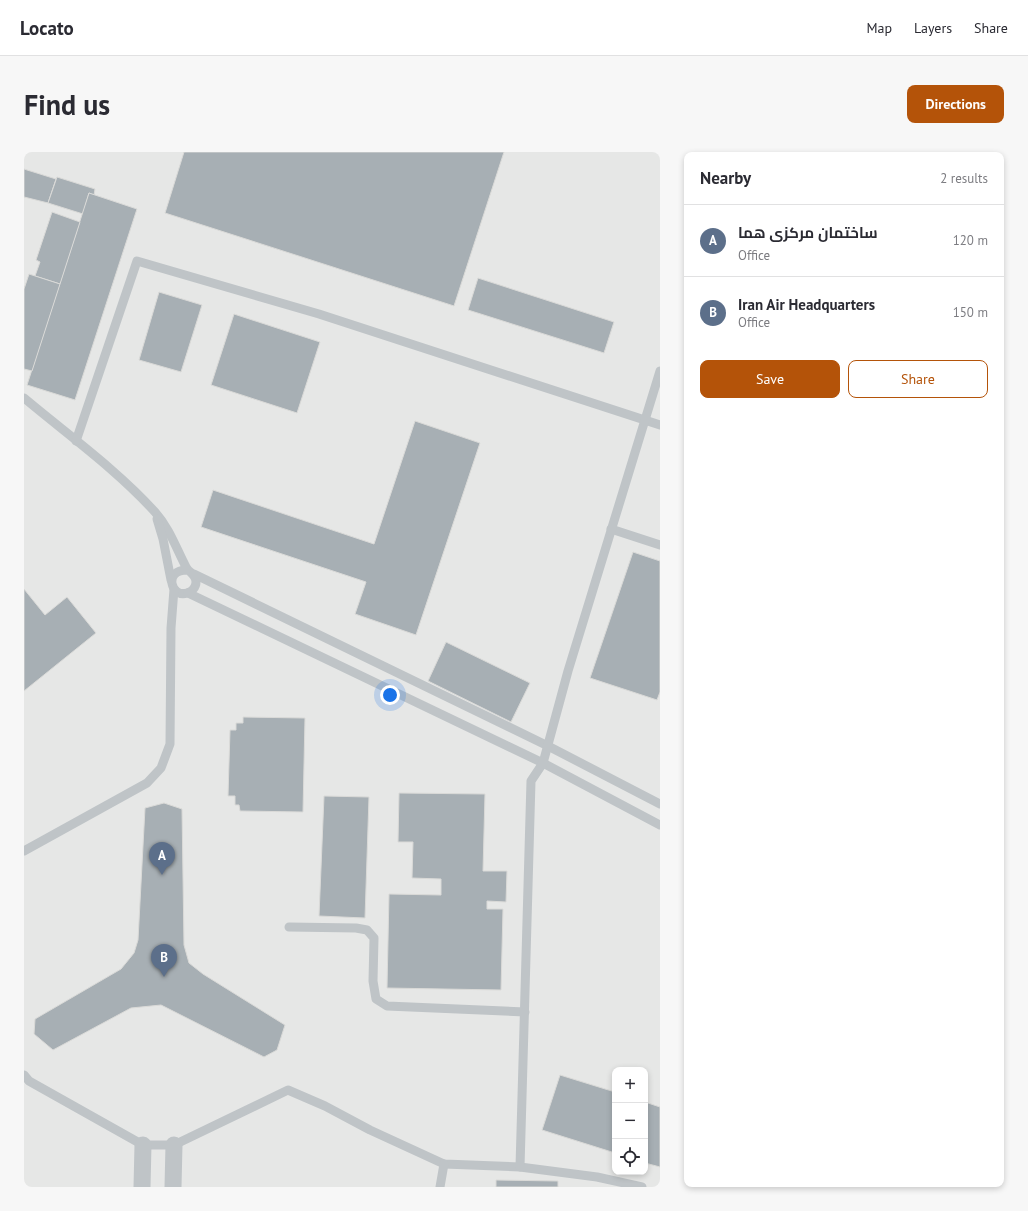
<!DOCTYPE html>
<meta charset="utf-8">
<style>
body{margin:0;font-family:"PT Sans",Cairo,sans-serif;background:#f7f7f7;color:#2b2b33}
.controls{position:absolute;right:12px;bottom:12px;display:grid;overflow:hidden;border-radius:8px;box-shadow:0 2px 6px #0003}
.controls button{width:36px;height:36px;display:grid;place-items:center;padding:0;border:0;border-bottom:1px solid #e1e1e2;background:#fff;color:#2b2b33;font:20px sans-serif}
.you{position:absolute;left:366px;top:543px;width:14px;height:14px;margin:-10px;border:3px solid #fff;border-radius:50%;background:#1a73e8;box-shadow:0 0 0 6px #1a73e833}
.badge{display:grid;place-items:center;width:26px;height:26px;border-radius:50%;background:#b45309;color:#fff;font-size:13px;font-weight:700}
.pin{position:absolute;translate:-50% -33px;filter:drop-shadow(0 1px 2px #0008)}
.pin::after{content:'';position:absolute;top:21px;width:14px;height:12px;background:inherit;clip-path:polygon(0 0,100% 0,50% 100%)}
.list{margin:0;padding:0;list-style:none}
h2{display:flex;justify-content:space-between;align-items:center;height:52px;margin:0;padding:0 16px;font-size:17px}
h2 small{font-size:13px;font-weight:400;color:#7c7c81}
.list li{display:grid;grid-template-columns:26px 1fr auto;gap:12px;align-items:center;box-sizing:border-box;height:72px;padding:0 16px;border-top:1px solid #e1e1e2}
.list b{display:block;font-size:15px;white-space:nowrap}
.list p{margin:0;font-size:13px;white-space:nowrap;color:#7c7c81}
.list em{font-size:13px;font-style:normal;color:#7c7c81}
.actions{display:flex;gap:8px;padding:12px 16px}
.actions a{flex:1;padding:9px 0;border:1px solid #b45309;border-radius:8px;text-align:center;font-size:14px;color:#b45309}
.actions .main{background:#b45309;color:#fff}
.icon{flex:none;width:22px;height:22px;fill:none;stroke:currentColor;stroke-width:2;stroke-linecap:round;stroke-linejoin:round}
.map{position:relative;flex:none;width:636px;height:1035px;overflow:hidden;border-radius:8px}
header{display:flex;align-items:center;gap:24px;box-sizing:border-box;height:56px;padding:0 20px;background:#fff;border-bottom:1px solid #e1e1e2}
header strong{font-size:19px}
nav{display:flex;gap:22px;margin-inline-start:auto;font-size:14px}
.intro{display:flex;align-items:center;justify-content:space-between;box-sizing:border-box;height:96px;padding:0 24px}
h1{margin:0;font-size:28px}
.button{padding:10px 18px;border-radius:8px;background:#b45309;color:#fff;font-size:14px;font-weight:700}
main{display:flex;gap:24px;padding:0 24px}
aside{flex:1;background:#fff;border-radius:8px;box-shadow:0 2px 6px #0003}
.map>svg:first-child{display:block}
.built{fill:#e6e7e6;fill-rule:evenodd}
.building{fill:#a7afb4;stroke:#dadad8}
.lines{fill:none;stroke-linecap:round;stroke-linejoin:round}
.service{stroke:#bfc4c7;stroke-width:9}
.minor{stroke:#bfc4c7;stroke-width:17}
</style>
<header>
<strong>Locato</strong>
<nav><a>Map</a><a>Layers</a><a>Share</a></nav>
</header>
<div class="intro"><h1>Find us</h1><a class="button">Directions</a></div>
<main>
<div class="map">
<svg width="636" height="1035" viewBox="0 0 636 1035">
<rect width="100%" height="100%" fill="#f8f8f6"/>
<path class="built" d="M0 0H636V1035H0ZM591 918H621V1020H591Z"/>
<g class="building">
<polygon points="160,0 480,0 430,154 141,61"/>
<polygon points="0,17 32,27 24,51 0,45"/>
<polygon points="33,25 71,37 70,43 65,41 59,62 24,51"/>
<polygon points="65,41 113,57 51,248 3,233"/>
<polygon points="28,60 56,70 36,132 11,124 16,110 12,108"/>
<polygon points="5,122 36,132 8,219 0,217 0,137"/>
<polygon points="454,126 590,170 580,201 444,158"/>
<polygon points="135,140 178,153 157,220 115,208"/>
<polygon points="210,162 296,190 273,261 187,233"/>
<polygon points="391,269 456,291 392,483 331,462 342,430 177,375 189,338 350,392"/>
<polygon points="609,400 636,409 636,540 633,548 566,526"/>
<polygon points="0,437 21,463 43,445 72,481 0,539"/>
<polygon points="422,490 506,531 487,570 404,529"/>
<polygon points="219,565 281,566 279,660 216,659 215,653 211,653 211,644 204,644 206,578 212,578 212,571 219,571"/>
<polygon points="375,641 461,642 459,719 483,719 482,750 463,749 463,757 479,757 477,838 363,836 365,742 417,743 417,727 388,726 389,690 374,690"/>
<polygon points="300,644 345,645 341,766 295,764"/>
<polygon points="140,651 158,657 160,793 165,811 179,822 261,873 253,898 240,905 137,853 107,856 29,898 10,882 11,867 97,817 110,801 114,788 121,656"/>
<polygon points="536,923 591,940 591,1001 518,978"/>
<polygon points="621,950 636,955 636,1015 621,1011"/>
<polygon points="472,1028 534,1029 534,1035 472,1035"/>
</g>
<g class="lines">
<g class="service">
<path d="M0 246C44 283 92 317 131 360 146 377 152 396 162 415 165 421 172 422 172 430 172 435 168 440 163 441 147 446 139 418 163 418"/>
<polyline points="52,289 113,109 295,162 636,273"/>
<polyline points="133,367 139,387 147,428"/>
<polyline points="587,377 636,393"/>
<polyline points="170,422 524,594 636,652"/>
<polyline points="164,441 519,611 636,673"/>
<polyline points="0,699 123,631 137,616 146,592 147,476 150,437"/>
<polyline points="265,775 332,776 343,778 350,786 349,829 352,847 363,854 501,860"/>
<polyline points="0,923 5,929 119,993 150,993 264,938 301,954 346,978 420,1012 496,1015 573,1025 618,1035"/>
<polyline points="496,1015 507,629 519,611 544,519 636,219"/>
<polyline points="416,1035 420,1012"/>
</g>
<g class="minor">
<polyline points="118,1035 119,993"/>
<polyline points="149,1035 150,993"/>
</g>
</g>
</svg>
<div class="controls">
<button>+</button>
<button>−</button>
<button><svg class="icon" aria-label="locate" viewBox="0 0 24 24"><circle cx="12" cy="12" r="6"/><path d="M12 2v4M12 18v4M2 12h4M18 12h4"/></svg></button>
</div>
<div class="you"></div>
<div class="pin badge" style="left:138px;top:723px;background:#5c6f8a">A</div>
<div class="pin badge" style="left:140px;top:825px;background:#5c6f8a">B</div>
</div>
<aside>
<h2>Nearby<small>2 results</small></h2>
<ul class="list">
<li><span class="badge" style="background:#5c6f8a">A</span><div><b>ساختمان مرکزی هما</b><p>Office</p></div><em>120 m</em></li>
<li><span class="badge" style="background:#5c6f8a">B</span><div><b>Iran Air Headquarters</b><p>Office</p></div><em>150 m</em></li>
</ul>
<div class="actions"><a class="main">Save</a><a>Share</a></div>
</aside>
</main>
